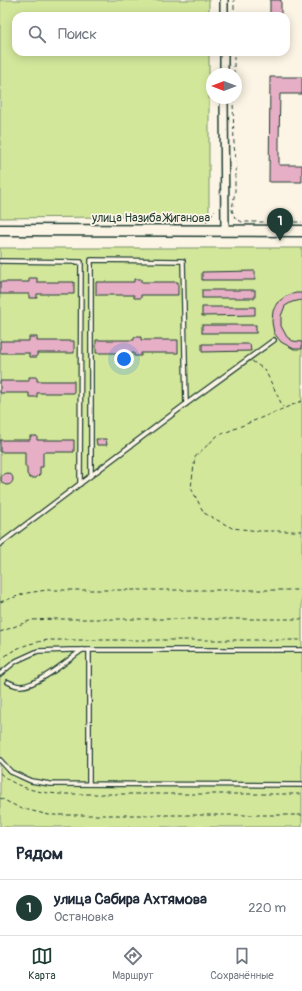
<!DOCTYPE html>
<html lang="ru">
<meta charset="utf-8">
<style>
body{margin:0;font-family:Pangolin,sans-serif;background:#f6f6f7;color:#1f2937}
.compass{position:absolute;left:206px;top:68px;width:36px;height:36px;border-radius:50%;background:#fff;box-shadow:0 2px 10px #0003;rotate:270deg}
.you{position:absolute;left:124px;top:359px;width:14px;height:14px;margin:-10px;border:3px solid #fff;border-radius:50%;background:#1a73e8;box-shadow:0 0 0 6px #1a73e833}
.badge{display:grid;place-items:center;width:26px;height:26px;border-radius:50%;background:#1f3d34;color:#fff;font-size:13px;font-weight:700}
.pin{position:absolute;translate:-50% -33px;filter:drop-shadow(0 1px 2px #0008)}
.pin::after{content:'';position:absolute;top:21px;width:14px;height:12px;background:inherit;clip-path:polygon(0 0,100% 0,50% 100%)}
.list{margin:0;padding:0;list-style:none}
h2{display:flex;justify-content:space-between;align-items:center;height:52px;margin:0;padding:0 16px;font-size:17px}
h2 small{font-size:13px;font-weight:400;color:#747a83}
.list li{display:grid;grid-template-columns:26px 1fr auto;gap:12px;align-items:center;box-sizing:border-box;height:56px;padding:0 16px;border-top:1px solid #e0e1e3}
.list b{display:block;font-size:15px;white-space:nowrap}
.list p{margin:0;font-size:13px;white-space:nowrap;color:#747a83}
.list em{font-size:13px;font-style:normal;color:#747a83}
.icon{flex:none;width:22px;height:22px;fill:none;stroke:currentColor;stroke-width:2;stroke-linecap:round;stroke-linejoin:round}
.map{position:relative;flex:none;width:302px;height:827px;overflow:hidden}
.search{position:absolute;background:#fff;box-shadow:0 2px 10px #0003;left:12px;right:12px;top:12px;height:44px;display:flex;align-items:center;gap:10px;box-sizing:border-box;padding:0 14px;border-radius:12px;color:#747a83;font-size:15px}
.sheet{height:108px;background:#fff}
nav{display:flex;justify-content:space-around;align-items:center;box-sizing:border-box;height:56px;border-top:1px solid #e0e1e3;background:#fff;font-size:11px;color:#747a83}
nav a{display:grid;justify-items:center;gap:2px}
nav .on{color:#1f3d34}
.map>svg:first-child{display:block}
.green{fill:#d3e79b;stroke:#799268}
.building{fill:#e6afc5;stroke:#1f3d34}
.lines{fill:none;stroke-linecap:round;stroke-linejoin:round}
.lane-casing{stroke:#1f3d34;stroke-width:6}
.street-casing{stroke:#1f3d34;stroke-width:10}
.secondary-casing{stroke:#1f3d34;stroke-width:13}
.path{stroke:#1f3d34;stroke-width:1;stroke-dasharray:4 3;stroke-linecap:butt}
.lane{stroke:#fcf5e5;stroke-width:3.5}
.street{stroke:#fcf5e5;stroke-width:7}
.secondary{stroke:#fcf5e5;stroke-width:10}
.labels{text-anchor:middle;stroke-width:3.5;stroke-linejoin:round;paint-order:stroke}
.street-label{font-size:12px;fill:#1f3d34;stroke:#fcf5e5}
</style>
<div class="map">
<svg width="302" height="827" viewBox="0 0 302 827">
<rect width="100%" height="100%" fill="#fcf5e5"/>
<filter id="ink" filterUnits="userSpaceOnUse"><feTurbulence type="fractalNoise" baseFrequency=".025" numOctaves="2"/><feDisplacementMap in="SourceGraphic" scale="8" xChannelSelector="R" yChannelSelector="G"/><feConvolveMatrix kernelMatrix="1 2 1 2 8 2 1 2 1" color-interpolation-filters="sRGB"/></filter>
<g filter="url(#ink)">
<g class="green">
<polygon points="0,0 209,0 209,16 16,16 16,52 209,52 209,216 0,218"/>
<rect x="0" y="248" width="302" height="579"/>
</g>
<g class="building">
<rect x="270" y="0" width="11" height="16"/>
<polygon points="270,77 302,77 302,94 280,94 279,141 279,165 302,165 302,182 269,182"/>
<polygon points="255,271 255,280 202,280 202,272"/>
<polygon points="29,278 37,278 37,282 74,282 74,294 37,294 37,298 29,298 29,294 0,294 0,282 29,282"/>
<polygon points="134,279 141,279 141,282 178,282 178,295 141,295 141,298 134,298 134,295 96,295 96,282 134,282"/>
<rect x="202" y="290" width="53" height="8"/>
<polygon points="296,293 302,293 302,300 292,302 285,306 281,316 281,326 287,337 293,341 302,342 302,349 294,349 281,342 274,333 272,322 273,311 277,303 286,296"/>
<polygon points="202,307 255,307 255,315 202,316"/>
<rect x="202" y="325" width="54" height="8"/>
<polygon points="29,337 37,337 37,341 74,341 74,353 37,353 37,357 29,357 29,353 0,353 0,341 29,341"/>
<polygon points="134,337 141,337 141,340 178,340 178,353 141,353 141,356 134,356 134,353 96,353 96,340 134,340"/>
<polygon points="202,344 250,344 251,351 202,352"/>
<polygon points="29,377 37,377 37,381 74,381 74,393 37,393 37,397 29,397 29,393 0,393 0,381 29,381"/>
<polygon points="30,436 37,436 37,440 74,440 74,452 43,452 43,467 40,467 40,474 36,478 30,478 27,474 27,467 25,467 25,452 0,452 0,440 30,440"/>
<polygon points="96,439 106,439 107,445 97,445"/>
<circle cx="7" cy="479" r="6"/>
</g>
<g class="lines">
<g class="lane-casing">
<g id="lane">
<polyline points="0,261 81,262 80,484"/>
<polyline points="91,475 91,260 183,261 186,404"/>
<polyline points="0,544 186,404 274,340"/>
<polyline points="89,650 89,784"/>
<polyline points="0,674 16,661 38,651 70,650 302,650"/>
<path d="M8 682C12 684 16 686 20 686 36 687 68 660 82 650"/>
<polyline points="0,760 11,772 31,781 50,784 302,785"/>
</g>
</g>
<g class="street-casing">
<g id="street">
<polyline points="224,16 224,0"/>
<polyline points="224,74 224,52"/>
<polyline points="224,98 225,231"/>
</g>
</g>
<g class="secondary-casing">
<polyline id="secondary" points="0,230 302,231"/>
</g>
<g class="path">
<polyline points="234,16 234,0"/>
<polyline points="234,74 234,52"/>
<polyline points="233,98 234,146 237,167 235,171 235,191 232,210 235,218 242,222 302,222"/>
<polyline points="151,222 162,219 172,218 206,222 215,210"/>
<polyline points="252,361 265,370 283,407"/>
<polyline points="302,401 217,436 195,457 191,488 204,513 232,528 260,531 302,531"/>
<polyline points="0,602 27,593 47,590 302,590"/>
<polyline points="0,632 32,620 56,619 302,619"/>
<path d="M0 661C13 647 31 643 48 640H302"/>
<path d="M0 773C16 788 37 792 58 794H302"/>
<polyline points="0,798 20,808 49,815 302,815"/>
</g>
<use href="#lane" class="lane"/>
<use href="#street" class="street"/>
<use href="#secondary" class="secondary"/>
</g>
</g>
<g class="labels">
<g class="street-label">
<text x="151" y="222">улица Назиба Жиганова</text>
</g>
</g>
</svg>
<svg class="compass" viewBox="-18 -18 36 36"><path d="M0-13l5 13h-10z" fill="#e53935"/><path d="M0 13l5-13h-10z" fill="#747a83"/></svg>
<div class="you"></div>
<div class="pin badge" style="left:280px;top:241px">1</div>
<div class="search"><svg class="icon" aria-label="search" viewBox="0 0 24 24"><circle cx="10" cy="10" r="6"/><path d="M15 15l6 6"/></svg>Поиск</div>
</div>
<section class="sheet">
<h2>Рядом<small></small></h2>
<ul class="list">
<li><span class="badge">1</span><div><b>улица Сабира Ахтямова</b><p>Остановка</p></div><em>220 m</em></li>
</ul>
</section>
<nav>
<a class="on"><svg class="icon" aria-label="map" viewBox="0 0 24 24"><path d="M3 6l6-2 6 2 6-2v14l-6 2-6-2-6 2zM9 4v14M15 6v14"/></svg>Карта</a>
<a><svg class="icon" aria-label="directions" viewBox="0 0 24 24"><path d="M12 3l9 9-9 9-9-9zM9 14v-3h6M13 9l2 2-2 2"/></svg>Маршрут</a>
<a><svg class="icon" aria-label="saved" viewBox="0 0 24 24"><path d="M7 4h10v16l-5-4-5 4z"/></svg>Сохранённые</a>
</nav>
